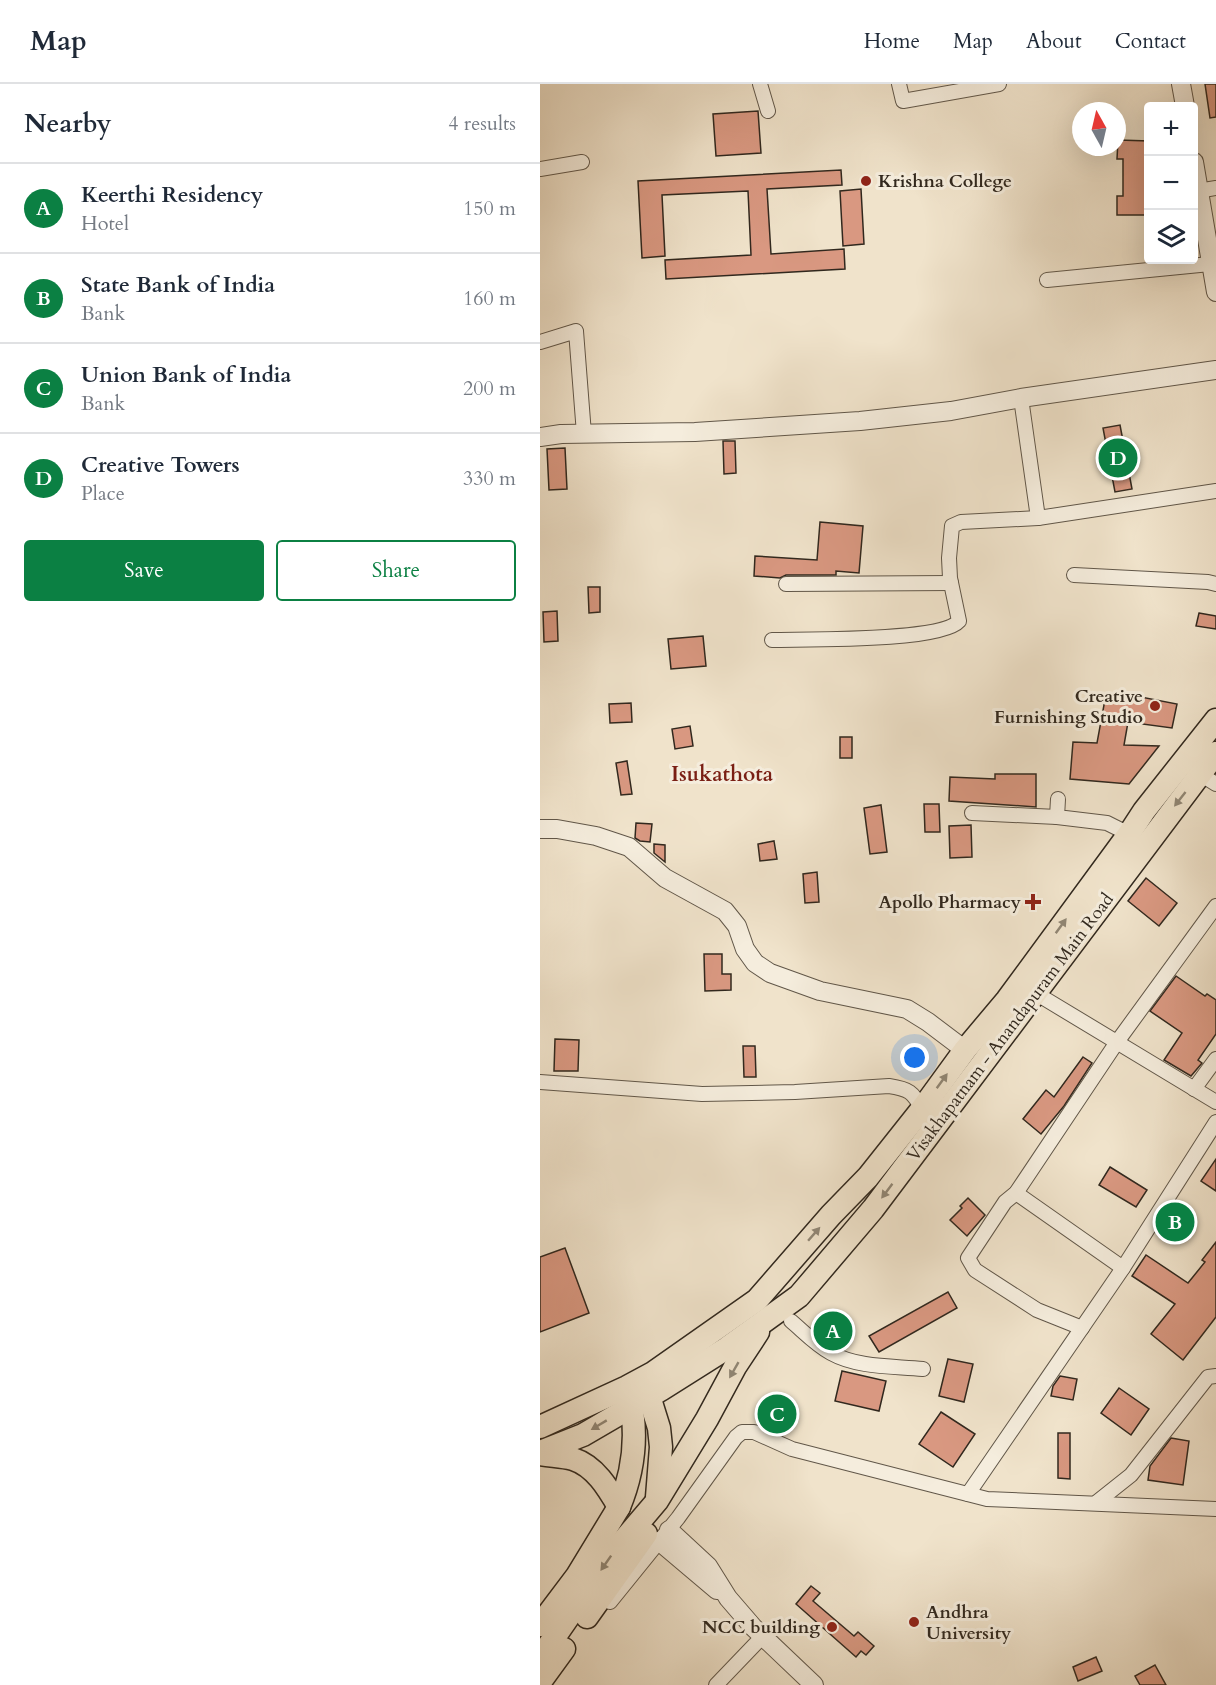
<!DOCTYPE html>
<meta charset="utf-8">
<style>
body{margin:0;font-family:Cardo,serif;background:#f6f6f7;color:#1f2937}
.controls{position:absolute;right:18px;top:18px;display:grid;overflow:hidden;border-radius:6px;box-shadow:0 6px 24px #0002}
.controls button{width:54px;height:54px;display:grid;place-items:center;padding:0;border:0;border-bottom:2px solid #e0e1e3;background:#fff;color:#1f2937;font:30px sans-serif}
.compass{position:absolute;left:532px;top:18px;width:54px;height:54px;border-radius:50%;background:#fff;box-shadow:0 6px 24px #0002;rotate:352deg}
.you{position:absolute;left:375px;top:974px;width:21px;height:21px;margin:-15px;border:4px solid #fff;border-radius:50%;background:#1a73e8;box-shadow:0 0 0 9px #1a73e833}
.badge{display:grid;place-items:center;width:39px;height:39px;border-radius:50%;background:#0b8043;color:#fff;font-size:20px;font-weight:700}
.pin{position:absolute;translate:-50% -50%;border:3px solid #fff;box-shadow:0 2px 6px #0006}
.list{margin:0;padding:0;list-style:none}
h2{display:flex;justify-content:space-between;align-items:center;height:78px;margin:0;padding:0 24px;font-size:26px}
h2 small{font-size:20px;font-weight:400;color:#747a83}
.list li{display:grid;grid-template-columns:39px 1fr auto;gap:18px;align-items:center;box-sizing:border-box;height:90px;padding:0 24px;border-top:2px solid #e0e1e3}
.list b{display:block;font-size:22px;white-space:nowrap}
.list p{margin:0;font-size:20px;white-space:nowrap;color:#747a83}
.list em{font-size:20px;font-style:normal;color:#747a83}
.actions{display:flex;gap:12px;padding:18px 24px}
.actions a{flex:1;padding:14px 0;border:2px solid #0b8043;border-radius:6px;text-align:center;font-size:21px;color:#0b8043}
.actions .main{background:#0b8043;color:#fff}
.icon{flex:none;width:33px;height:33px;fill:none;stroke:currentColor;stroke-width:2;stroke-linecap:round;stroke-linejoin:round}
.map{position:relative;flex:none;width:676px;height:1601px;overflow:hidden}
header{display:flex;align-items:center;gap:36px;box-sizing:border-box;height:84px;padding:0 30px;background:#fff;border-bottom:2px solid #e0e1e3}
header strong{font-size:28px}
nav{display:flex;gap:33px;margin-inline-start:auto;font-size:21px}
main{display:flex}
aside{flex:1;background:#fff}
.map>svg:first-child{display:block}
.building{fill:#d99881;stroke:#31281e;stroke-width:1.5}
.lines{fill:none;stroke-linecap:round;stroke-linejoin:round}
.minor-casing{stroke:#615749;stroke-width:16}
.tertiary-casing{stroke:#615749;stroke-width:20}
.primary-casing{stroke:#31281e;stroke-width:25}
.minor{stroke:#f5eddd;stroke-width:14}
.tertiary{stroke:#f5eddd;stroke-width:18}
.primary{stroke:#f0e3cb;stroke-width:22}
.oneway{fill:#908674}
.poi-dot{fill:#8f2418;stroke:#f5eddd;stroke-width:2}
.labels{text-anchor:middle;stroke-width:6;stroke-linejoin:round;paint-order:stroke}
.poi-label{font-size:18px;font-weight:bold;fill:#31281e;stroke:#f5eddd;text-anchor:end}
.street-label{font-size:18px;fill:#31281e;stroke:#f5eddd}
.quarter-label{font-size:21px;font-weight:bold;fill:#7a1f14;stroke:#f5eddd}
</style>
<header>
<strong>Map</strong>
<nav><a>Home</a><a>Map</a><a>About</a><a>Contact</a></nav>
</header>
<main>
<aside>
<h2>Nearby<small>4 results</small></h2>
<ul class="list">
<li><span class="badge">A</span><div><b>Keerthi Residency</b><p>Hotel</p></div><em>150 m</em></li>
<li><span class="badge">B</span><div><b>State Bank of India</b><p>Bank</p></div><em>160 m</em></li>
<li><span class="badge">C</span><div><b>Union Bank of India</b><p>Bank</p></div><em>200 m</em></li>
<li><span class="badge">D</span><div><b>Creative Towers</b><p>Place</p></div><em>330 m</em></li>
</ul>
<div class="actions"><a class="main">Save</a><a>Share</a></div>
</aside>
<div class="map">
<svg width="676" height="1601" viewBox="0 0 676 1601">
<rect width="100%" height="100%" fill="#f0e3cb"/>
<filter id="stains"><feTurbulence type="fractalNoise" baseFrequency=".00333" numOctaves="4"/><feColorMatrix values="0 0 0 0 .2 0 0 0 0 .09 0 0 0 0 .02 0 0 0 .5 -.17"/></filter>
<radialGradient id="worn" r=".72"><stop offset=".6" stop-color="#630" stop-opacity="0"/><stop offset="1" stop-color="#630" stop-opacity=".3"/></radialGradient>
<g class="building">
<polygon points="665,0 676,0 676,33 670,34"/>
<polygon points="218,27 221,69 176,72 173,30"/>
<polygon points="578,56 609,57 609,131 577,131 577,112 583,112 583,75 577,75"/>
<polygon points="301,86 302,101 227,105 231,170 304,165 305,185 126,195 125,176 211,171 208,107 122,111 125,172 102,174 98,97"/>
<polygon points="321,105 324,160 303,162 300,107"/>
<polygon points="580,341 592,405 575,408 563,344"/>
<polygon points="183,357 195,357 196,389 184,390"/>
<polygon points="25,364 27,405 9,406 7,365"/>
<polygon points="280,438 323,442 319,489 296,487 296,491 246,491 240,494 214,492 215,472 277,476"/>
<polygon points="48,503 60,503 60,528 49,529"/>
<polygon points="17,527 18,557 4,558 3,528"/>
<polygon points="659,529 676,532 676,545 656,542"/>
<polygon points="163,552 166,582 131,585 128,555"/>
<polygon points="566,610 595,615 596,612 637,620 632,644 588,638 584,661 619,662 589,700 530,695 533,658 557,659"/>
<polygon points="91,619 92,638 70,639 69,620"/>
<polygon points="150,642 153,662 135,665 132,645"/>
<rect x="300" y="653" width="12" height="21"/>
<polygon points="87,677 92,710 81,711 76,679"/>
<polygon points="455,690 496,690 496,723 409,717 410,693 455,695"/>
<polygon points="384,720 399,720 400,748 385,748"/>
<polygon points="341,721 347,768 330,770 324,724"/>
<polygon points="96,739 112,740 110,758 100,757 95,754"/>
<polygon points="431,741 432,773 410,774 409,742"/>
<polygon points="234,757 237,775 220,777 218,760"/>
<polygon points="114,760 125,761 125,778 114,769"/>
<polygon points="277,788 279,818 265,819 263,790"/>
<polygon points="606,794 637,819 619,842 588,817"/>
<polygon points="164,870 182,870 182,890 191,890 191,906 165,907"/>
<polygon points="636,892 665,912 667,910 676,916 676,950 658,976 662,979 651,992 624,976 642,949 610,927"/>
<polygon points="15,955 39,956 38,987 14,987"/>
<polygon points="203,962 215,962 216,993 204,993"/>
<polygon points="543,973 552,979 524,1022 501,1050 483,1035 506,1006 514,1013"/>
<polygon points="676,1075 676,1107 661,1097"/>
<polygon points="570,1083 607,1106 596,1123 559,1101"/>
<polygon points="428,1114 445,1131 427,1152 410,1136 422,1124 420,1122"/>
<polygon points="676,1158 676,1233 643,1276 611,1250 635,1220 592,1192 606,1171 648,1199 665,1178 662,1176"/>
<polygon points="25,1164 49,1229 0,1248 0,1173"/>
<polygon points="408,1208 417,1224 339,1268 329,1252"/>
<polygon points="408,1275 433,1280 424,1318 399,1312"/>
<polygon points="302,1287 346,1297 339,1327 295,1317"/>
<polygon points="520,1292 537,1295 533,1316 511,1312 513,1302"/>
<polygon points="579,1304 609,1325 591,1351 561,1329"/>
<polygon points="401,1328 435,1350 413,1383 379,1360"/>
<polygon points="518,1349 530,1349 530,1395 518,1394"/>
<polygon points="631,1354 649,1357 643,1401 608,1396 610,1382"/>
<polygon points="271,1502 280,1509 273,1517 314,1552 318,1548 334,1562 326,1571 321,1567 316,1573 256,1520"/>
<polygon points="556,1573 562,1587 538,1597 533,1583"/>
<polygon points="615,1581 626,1601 600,1601 595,1592"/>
</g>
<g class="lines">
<g class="minor-casing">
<g id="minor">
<polyline points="220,0 228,27"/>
<polyline points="359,0 363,17 459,0"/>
<polyline points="0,85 42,78"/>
<polyline points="658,107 676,104"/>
<polyline points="507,196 670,180"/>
<polyline points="0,258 36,247 44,350"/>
<polyline points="481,314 498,434 676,407"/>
<polyline points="534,491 668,498 676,500"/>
<polyline points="246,500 411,499"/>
<path d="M232 556C264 555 401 558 419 537L410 494 409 474 412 442 421 438 498 434"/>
<polyline points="660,690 676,700"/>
<polyline points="518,715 517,733 567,739 589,750"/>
<polyline points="432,729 517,733"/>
<polyline points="497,910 676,1018"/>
<path d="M0 998 162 1010 255 1008 349 1002C369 1005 373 1008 382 1025"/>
<polyline points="654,1005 676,975"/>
<polyline points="476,1109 583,1184"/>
<path d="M251 1237C264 1248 276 1261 291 1269 318 1284 354 1282 383 1285"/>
<polyline points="542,1244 497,1226 435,1186 428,1174 465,1118 476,1109 577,958 676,822"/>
<polyline points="428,1410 583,1184 676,1038"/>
<polyline points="557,1418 591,1391 668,1293 676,1292"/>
<polyline points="70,1518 138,1434 196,1353 202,1348 214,1348 252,1365 447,1415 676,1425"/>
<polyline points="176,1601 223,1552"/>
</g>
</g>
<g class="tertiary-casing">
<g id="tertiary">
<polyline points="641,0 645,22"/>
<polyline points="654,78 676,208"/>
<polyline points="0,353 21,350 155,348 320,337 411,327 481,314 676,286"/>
<polyline points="0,745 17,745 56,752 89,763 125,794 185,827 197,842 205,865 215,879 230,889 280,907 367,925 388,938 425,966"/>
<polyline points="129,1446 168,1482 188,1514 213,1543 274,1601"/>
<polyline points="119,1457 177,1506"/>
</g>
</g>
<g class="primary-casing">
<g id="primary">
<polyline points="105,1299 119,1344 121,1363 117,1413"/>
<polyline points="0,1343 87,1303 113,1289 217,1216 291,1131 328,1093 382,1025 425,966 467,916 589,750 604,727 676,636"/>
<polyline points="0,1368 43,1351 122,1305 187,1264 259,1212 333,1125 676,669"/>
<path d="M0 1370C11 1372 23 1372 33 1375 55 1382 68 1404 79 1423"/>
<polyline points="47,1533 106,1450"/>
<path d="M0 1541 37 1492 79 1423C94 1387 98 1348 89 1310"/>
<polyline points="0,1574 72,1470 117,1417 167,1335 195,1283 218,1248"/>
<polyline points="0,1598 24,1565"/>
</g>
</g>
<use href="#minor" class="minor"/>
<use href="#tertiary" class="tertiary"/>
<use href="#primary" class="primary"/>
</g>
<defs><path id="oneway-solid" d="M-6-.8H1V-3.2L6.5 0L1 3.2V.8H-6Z" transform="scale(1.5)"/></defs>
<g class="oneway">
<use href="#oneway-solid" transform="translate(640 715) rotate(128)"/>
<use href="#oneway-solid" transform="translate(521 842) rotate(-54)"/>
<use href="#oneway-solid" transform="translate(402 997) rotate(-54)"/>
<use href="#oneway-solid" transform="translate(347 1107) rotate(127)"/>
<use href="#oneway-solid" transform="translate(274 1150) rotate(-49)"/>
<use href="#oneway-solid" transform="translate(194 1286) rotate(120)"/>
<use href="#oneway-solid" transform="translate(59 1341) rotate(149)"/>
<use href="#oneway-solid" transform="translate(66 1479) rotate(125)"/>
</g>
<g class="poi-dot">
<circle cx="326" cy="97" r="6"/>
<circle cx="615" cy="622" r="6"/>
<path d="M490 809h6v6h6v6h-6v6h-6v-6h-6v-6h6z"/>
<circle cx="374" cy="1538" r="6"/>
<circle cx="292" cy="1543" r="6"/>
</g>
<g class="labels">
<g class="poi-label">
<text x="338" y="103" text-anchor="start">Krishna College</text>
<text x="603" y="618">Creative<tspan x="603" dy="21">Furnishing Studio</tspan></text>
<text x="481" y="824">Apollo Pharmacy</text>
<text x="386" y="1534" text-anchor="start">Andhra<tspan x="386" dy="21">University</tspan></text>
<text x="280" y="1549">NCC building</text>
</g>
<g class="street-label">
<text transform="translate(470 943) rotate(-53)" y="6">Visakhapatnam - Anandapuram Main Road</text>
</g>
<g class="quarter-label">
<text x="182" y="697">Isukathota</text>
</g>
</g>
<rect width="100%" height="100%" filter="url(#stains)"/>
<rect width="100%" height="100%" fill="url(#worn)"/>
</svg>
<div class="controls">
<button>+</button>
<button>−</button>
<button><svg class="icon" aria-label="layers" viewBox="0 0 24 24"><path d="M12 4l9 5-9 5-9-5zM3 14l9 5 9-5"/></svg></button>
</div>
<svg class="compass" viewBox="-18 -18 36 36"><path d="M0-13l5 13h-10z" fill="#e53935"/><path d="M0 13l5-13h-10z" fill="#747a83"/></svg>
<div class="you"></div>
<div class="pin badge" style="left:293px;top:1247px">A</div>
<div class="pin badge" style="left:635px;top:1138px">B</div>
<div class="pin badge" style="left:237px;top:1330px">C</div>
<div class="pin badge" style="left:578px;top:374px">D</div>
</div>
</main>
